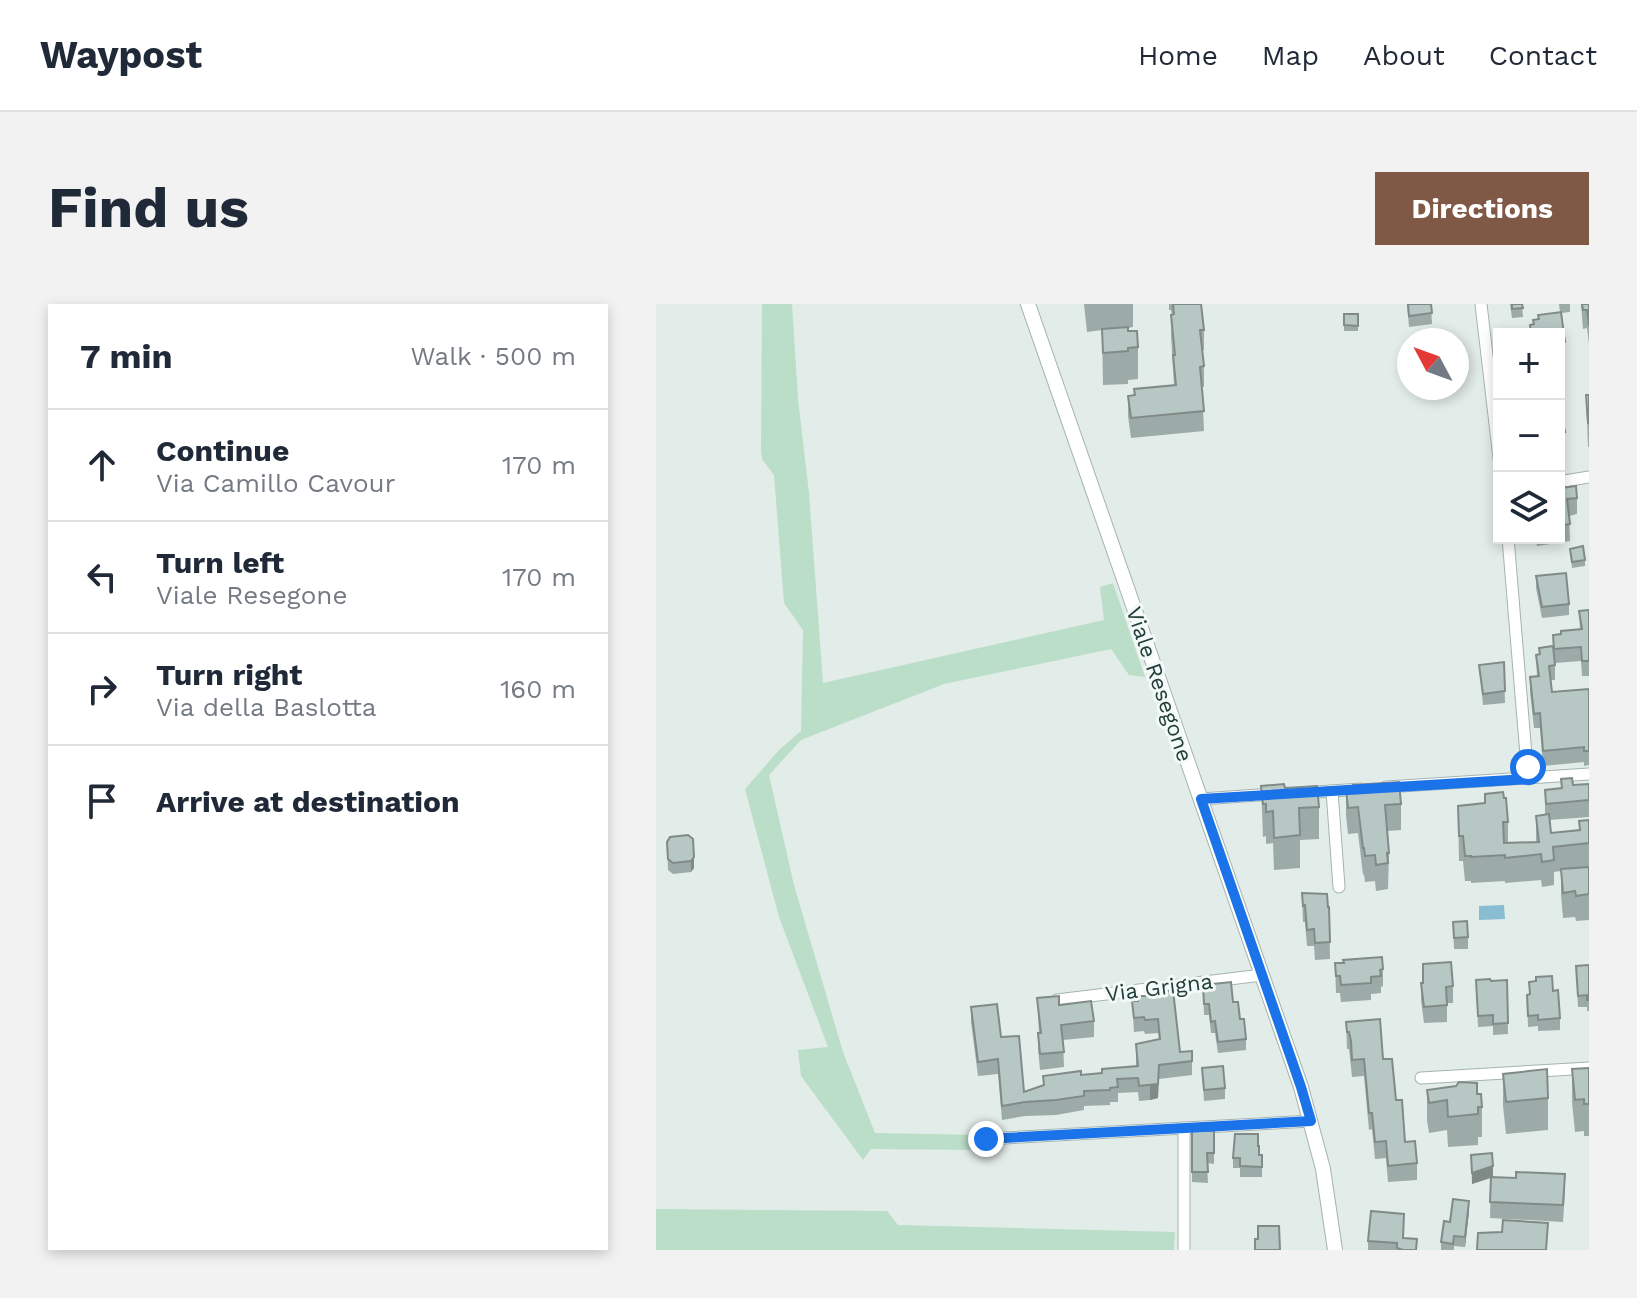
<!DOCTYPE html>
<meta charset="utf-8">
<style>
body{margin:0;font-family:"Work Sans",sans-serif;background:#f2f2f3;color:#1f2937}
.controls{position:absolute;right:24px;top:24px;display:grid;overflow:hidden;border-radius:0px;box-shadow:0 4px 12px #0003}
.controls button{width:72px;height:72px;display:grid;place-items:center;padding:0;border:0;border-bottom:2px solid #e0e1e3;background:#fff;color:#1f2937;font:40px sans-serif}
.compass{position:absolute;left:741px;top:24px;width:72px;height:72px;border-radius:50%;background:#fff;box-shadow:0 4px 12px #0003;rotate:311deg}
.stop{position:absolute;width:24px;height:24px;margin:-18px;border:6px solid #1a73e8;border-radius:50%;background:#fff}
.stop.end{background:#1a73e8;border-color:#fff;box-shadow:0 2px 8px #0008}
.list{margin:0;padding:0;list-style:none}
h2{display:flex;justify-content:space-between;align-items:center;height:104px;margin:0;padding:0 32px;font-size:34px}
h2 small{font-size:26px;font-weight:400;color:#747a83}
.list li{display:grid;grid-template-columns:52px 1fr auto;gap:24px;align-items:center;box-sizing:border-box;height:112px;padding:0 32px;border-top:2px solid #e0e1e3}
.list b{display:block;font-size:30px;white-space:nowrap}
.list p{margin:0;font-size:26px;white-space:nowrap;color:#747a83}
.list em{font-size:26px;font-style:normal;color:#747a83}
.icon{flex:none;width:44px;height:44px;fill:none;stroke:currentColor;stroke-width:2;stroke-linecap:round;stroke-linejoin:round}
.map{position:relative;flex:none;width:933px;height:946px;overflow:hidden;border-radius:0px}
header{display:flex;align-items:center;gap:48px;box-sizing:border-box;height:112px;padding:0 40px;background:#fff;border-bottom:2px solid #e0e1e3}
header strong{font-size:38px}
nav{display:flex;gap:44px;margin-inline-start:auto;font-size:28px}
.intro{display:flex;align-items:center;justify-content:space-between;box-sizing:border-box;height:192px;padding:0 48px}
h1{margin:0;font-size:56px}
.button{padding:20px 36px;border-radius:0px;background:#7f5946;color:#fff;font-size:28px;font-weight:700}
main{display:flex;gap:48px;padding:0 48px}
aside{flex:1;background:#fff;border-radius:0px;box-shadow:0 4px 12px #0003}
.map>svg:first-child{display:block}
.green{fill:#bbdec9}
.water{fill:#89bed2}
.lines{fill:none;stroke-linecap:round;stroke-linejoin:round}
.minor-casing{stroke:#a5b4b1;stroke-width:13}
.tertiary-casing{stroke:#a5b4b1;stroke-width:16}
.minor{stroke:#fff;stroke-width:11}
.tertiary{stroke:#fff;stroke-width:14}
.wall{fill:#9daba8}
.shaded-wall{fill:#808b88}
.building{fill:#b7c7c3;stroke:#808b88;stroke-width:2}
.route{stroke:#1a73e8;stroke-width:10}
.labels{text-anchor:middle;stroke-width:6;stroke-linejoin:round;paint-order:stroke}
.street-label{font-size:22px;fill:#223e3a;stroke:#f3f9f7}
</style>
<header>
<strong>Waypost</strong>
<nav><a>Home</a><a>Map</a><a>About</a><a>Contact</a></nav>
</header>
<div class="intro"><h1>Find us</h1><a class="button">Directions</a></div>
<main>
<aside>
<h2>7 min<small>Walk · 500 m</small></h2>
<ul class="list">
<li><svg class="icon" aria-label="ahead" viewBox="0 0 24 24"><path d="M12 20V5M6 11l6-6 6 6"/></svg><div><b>Continue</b><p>Via Camillo Cavour</p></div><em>170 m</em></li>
<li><svg class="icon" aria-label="left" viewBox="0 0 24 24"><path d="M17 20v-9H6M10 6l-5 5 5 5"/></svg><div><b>Turn left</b><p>Viale Resegone</p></div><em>170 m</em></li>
<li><svg class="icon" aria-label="right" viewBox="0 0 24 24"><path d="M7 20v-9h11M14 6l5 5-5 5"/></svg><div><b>Turn right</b><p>Via della Baslotta</p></div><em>160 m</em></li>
<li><svg class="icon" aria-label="arrive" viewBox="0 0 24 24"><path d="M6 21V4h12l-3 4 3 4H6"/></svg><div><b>Arrive at destination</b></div></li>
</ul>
</aside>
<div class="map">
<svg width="933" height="946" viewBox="0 0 933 946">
<rect width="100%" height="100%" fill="#e2ece9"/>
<g class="green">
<polygon points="106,0 136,0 142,95 153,189 167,379 448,316 444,283 457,279 489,373 473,371 455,345 288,380 145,436 113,471 138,581 187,748 219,829 325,831 328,846 215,845 207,856 145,772 142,746 172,743 123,613 89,485 123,446 145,427 147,326 128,299 118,171 106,155 105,148"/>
<polygon points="0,905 231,907 242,921 519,928 518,946 0,946"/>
</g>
<polygon class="water" points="848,601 849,615 823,616 823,602"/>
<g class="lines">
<g class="minor-casing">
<g id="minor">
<polyline points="825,0 843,154"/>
<polyline points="903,178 933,173"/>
<polyline points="852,234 872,475"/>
<polyline points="730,483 933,470"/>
<polyline points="676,487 683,583"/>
<polyline points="646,489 705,485"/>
<polyline points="545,495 617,490"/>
<polyline points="401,696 606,671"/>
<polyline points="765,774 933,764"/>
<polyline points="528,824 528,946"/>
<polyline points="330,835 655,817"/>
</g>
</g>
<g class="tertiary-casing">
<polyline id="tertiary" points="372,0 645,783 667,865 679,946"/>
</g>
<use href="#minor" class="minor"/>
<use href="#tertiary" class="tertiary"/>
</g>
<g class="wall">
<polygon points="428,0 477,0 477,23 472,24 472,27 482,43 482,75 472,76 472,80 447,81 446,26 431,28"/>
<polygon points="513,0 545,0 548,26 548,46 546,46 548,62 548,83 546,83 548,127 475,134 472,112 472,92 518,82 515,31 516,11 515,6 513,6"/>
<polygon points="751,0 775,0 776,20 753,23"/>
<polygon points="854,0 866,0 867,13 856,14"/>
<polygon points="903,0 914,0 914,8 905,9 909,38 909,56 907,57 907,70 906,70 905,84 906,108 909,128 909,146 903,147 903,30 874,30 874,21 877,20 877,16 904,8"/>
<polygon points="925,0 933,0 933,40 931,24 927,25"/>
<rect x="688" y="10" width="14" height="17"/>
<polygon points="930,91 933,91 933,143 932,143"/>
<polygon points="903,187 921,194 921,210 913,212 914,237 881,242 880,238 872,239 871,234 903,234"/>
<polygon points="914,245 929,256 929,262 916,264"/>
<polygon points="880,272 913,300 913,311 886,314 880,284"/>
<polygon points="933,306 933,372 926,372 925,357 899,359 899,376 894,376 896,388 933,385 933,461 928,462 928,458 887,462 884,424 878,424 874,388 874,373 881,373 880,351 883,351 883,344 897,342 897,331 905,330 924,325 923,307"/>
<polygon points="848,358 849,399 827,401 823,361"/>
<polygon points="905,475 917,481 933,480 933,513 893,516 895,529 923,526 923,517 933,516 933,616 920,617 919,613 907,614 905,591 905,567 898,568 898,581 886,583 885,576 849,579 849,577 815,579 815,577 809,577 807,557 803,557 802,502 852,518 852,539 880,538 880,512 889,511 889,486 905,484"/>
<polygon points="605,482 629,484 663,503 663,535 644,536 644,564 618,566 617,539 610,540 610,532 607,533"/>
<polygon points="690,485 745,500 745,526 731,527 733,549 732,585 720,587 719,577 709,578 708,570 707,571 702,529 692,530 690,511"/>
<polygon points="32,531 38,564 35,568 17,570 12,566 11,538"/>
<polygon points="646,589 673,603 674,655 659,656 658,642 651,642 649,618 647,618"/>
<polygon points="797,618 812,633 812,645 798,645"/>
<polygon points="679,659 727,665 727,682 725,683 725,689 715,690 715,696 685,698 684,689 680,689"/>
<polygon points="933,661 933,707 931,707 931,703 922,703 920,662"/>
<polygon points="820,676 835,677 851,676 852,730 837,731 837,722 822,723"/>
<polygon points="873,678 897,687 904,714 904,726 882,727 882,722 872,723 871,691 873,690"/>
<polygon points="765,679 797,682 797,699 791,699 791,718 768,719 765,696"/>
<polygon points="547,681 577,698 590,735 590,746 562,749 559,729 555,729 553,711 548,711"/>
<polygon points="491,692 524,748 536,757 536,771 503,775 502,794 494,796 483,797 482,788 462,789 462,798 454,798 454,801 428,802 428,806 400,811 369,812 346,816 342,770 322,772 315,718 315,703 345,733 368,788 387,782 387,772 425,771 446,769 480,762 480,740 503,735 502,729 489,730 488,727 478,728 476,697 482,697"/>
<polygon points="381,694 403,701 438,717 438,733 407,736 408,763 384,766 382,744 383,729"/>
<polygon points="690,718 727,755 740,796 749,838 761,859 761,876 732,878 730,854 719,855 716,825 713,826 708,772 696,773 693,745 691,745"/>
<polygon points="546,764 569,784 569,795 548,797"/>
<polygon points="933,764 933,832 928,832 928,827 919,828 916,798 916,765"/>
<polygon points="847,770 892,794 892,826 850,830 847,802"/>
<polygon points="771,786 821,790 826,803 826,833 822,833 822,841 792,843 791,826 773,829 771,816"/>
<polygon points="536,827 558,827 558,860 551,859 552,879 536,878"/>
<polygon points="602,842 603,851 606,851 606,873 584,873 584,864 577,864 577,854"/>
<polygon points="815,851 837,873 909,887 907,918 834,914 835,874 816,880"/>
<polygon points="813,907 809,943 798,942 798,946 785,946 785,938 794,918"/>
<polygon points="748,921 747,934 761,946 712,946 712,937"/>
</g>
<g class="shaded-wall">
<polygon points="38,553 38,564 35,568 35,557"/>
<polygon points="503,761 502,794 494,796 494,782"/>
<polygon points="837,862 837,873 816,880 816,869"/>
<polygon points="813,897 813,907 809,943 809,933"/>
</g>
<g class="building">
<polygon points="517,0 545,0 548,26 544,26 548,62 544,63 548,107 475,114 472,92 479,91 478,85 520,81 517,51 519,51 515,11 518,10"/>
<polygon points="752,0 775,0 776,9 753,12"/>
<polygon points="856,0 866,0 867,4 856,5"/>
<polygon points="926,0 933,0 933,22 931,6 927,6"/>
<polygon points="905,8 909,38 905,39 907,52 904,52 906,66 903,66 903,30 875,30 874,21 878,20 877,16 883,15 882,11"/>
<polygon points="688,10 702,10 702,22 688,21"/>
<polygon points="472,23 472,27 481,27 482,43 472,44 472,47 447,49 446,25"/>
<polygon points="903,70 906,90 903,90"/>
<polygon points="930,91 933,91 933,119 932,119"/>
<polygon points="903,98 909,128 903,128"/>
<polygon points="920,182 921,194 911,195 914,220 903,222 903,187 905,187 905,184"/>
<polygon points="927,242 929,256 916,258 914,245"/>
<polygon points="910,269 913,300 886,303 880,272"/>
<polygon points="933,306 933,357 926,357 925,343 898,345 897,331 905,330 905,327 926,325 923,307"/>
<polygon points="897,342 899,361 893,362 896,388 933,385 933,447 928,447 928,443 887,447 884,409 878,410 874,373 883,372 880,351 884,350 883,344"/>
<polygon points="848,358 849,387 827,390 823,361"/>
<polygon points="916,474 917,481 933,480 933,496 890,500 889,486 906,484 905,475"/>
<polygon points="743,478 745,500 729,501 733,549 731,549 732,559 720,561 719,551 709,552 708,544 707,544 702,503 692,504 690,485 697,484 697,481"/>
<polygon points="628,480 629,484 661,482 663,503 643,504 644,531 618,534 617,507 610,508 610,500 607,500 605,482"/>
<polygon points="847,488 848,494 850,494 852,518 847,518 848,539 883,538 880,512 893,510 895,529 924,526 923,517 933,516 933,539 897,543 898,556 886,558 885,550 849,554 849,551 815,553 815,552 809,552 807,532 803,532 802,502 829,499 829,490"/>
<polygon points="32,531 37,535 38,553 35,557 17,559 12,555 11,538 14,533"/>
<polygon points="933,563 933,590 920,592 919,587 907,589 905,565"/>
<polygon points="646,589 671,590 672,603 673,603 674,638 659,639 658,625 651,626 649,601 647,602"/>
<polygon points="811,617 812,633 798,634 797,618"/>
<polygon points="726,653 727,665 724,666 725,672 715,673 715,679 685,681 684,672 680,672 679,659 688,659 687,656"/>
<polygon points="795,658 797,682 790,683 791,701 768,703 765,679 767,679 767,660"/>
<polygon points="933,661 933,696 931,696 931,691 922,692 920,662"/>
<polygon points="896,672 897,687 902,686 904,714 882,716 882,711 872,712 871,691 874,690 873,678 880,677 880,673"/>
<polygon points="834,675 835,677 851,676 852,719 837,720 837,711 822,712 820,676"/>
<polygon points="575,678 577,698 582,698 584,715 588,715 590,735 562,738 559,717 555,718 553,700 548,700 547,681"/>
<polygon points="517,686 524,748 536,747 536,757 503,761 502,780 483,782 482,774 461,775 462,783 454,784 454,786 428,787 428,792 400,796 369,798 346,802 342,755 322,758 315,703 341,700 345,733 363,732 368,788 388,781 387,772 425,767 425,771 446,769 446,765 482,762 480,740 504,735 502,715 489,716 488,713 478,714 476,697 482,697 482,692 491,692 491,689"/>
<polygon points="403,692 403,701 435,697 438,717 405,721 408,748 384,750 382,729 385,729 381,694"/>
<polygon points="724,715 727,755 736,755 740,796 746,796 749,838 759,837 761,859 732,862 730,837 719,838 716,809 713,809 708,755 696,756 695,737 693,728 691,728 690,718"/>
<polygon points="567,762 569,784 548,786 546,764"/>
<polygon points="933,764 933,800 928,800 928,795 919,796 916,765"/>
<polygon points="891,765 892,794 850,798 847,770"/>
<polygon points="803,778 821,779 821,790 825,790 826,803 822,803 822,810 792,813 791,796 773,799 771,786 800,782"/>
<polygon points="536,827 558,827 558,849 551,849 552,868 536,868"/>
<polygon points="579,830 602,830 602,842 603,842 603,851 606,851 606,863 584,862 584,854 577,854"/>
<polygon points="836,849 837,862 816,869 815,851"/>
<polygon points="860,868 909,870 907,901 834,898 835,873 860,874"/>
<polygon points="797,895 813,897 809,933 798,932 797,940 785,938 788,917 794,918"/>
<polygon points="715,907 748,910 747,934 761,935 760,946 747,946 741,944 741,939 712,937"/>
<polygon points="847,916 892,919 890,946 821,946 822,929 846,928"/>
<polygon points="602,922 623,922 624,946 599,946 599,935 602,935"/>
</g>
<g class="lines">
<polyline class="route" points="330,835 655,817 645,783 545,495 872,475 872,463"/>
</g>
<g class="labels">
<g class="street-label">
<text transform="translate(504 380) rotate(71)" y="8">Viale Resegone</text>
<text transform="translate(503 683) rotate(-7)" y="8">Via Grigna</text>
</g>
</g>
</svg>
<div class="controls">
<button>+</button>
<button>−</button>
<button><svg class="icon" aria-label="layers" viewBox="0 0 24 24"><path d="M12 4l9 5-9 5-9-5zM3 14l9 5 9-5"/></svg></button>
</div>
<svg class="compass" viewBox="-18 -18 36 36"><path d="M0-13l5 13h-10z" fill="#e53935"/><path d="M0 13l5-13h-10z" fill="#747a83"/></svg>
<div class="stop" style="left:872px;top:463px"></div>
<div class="stop end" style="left:330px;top:835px"></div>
</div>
</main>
